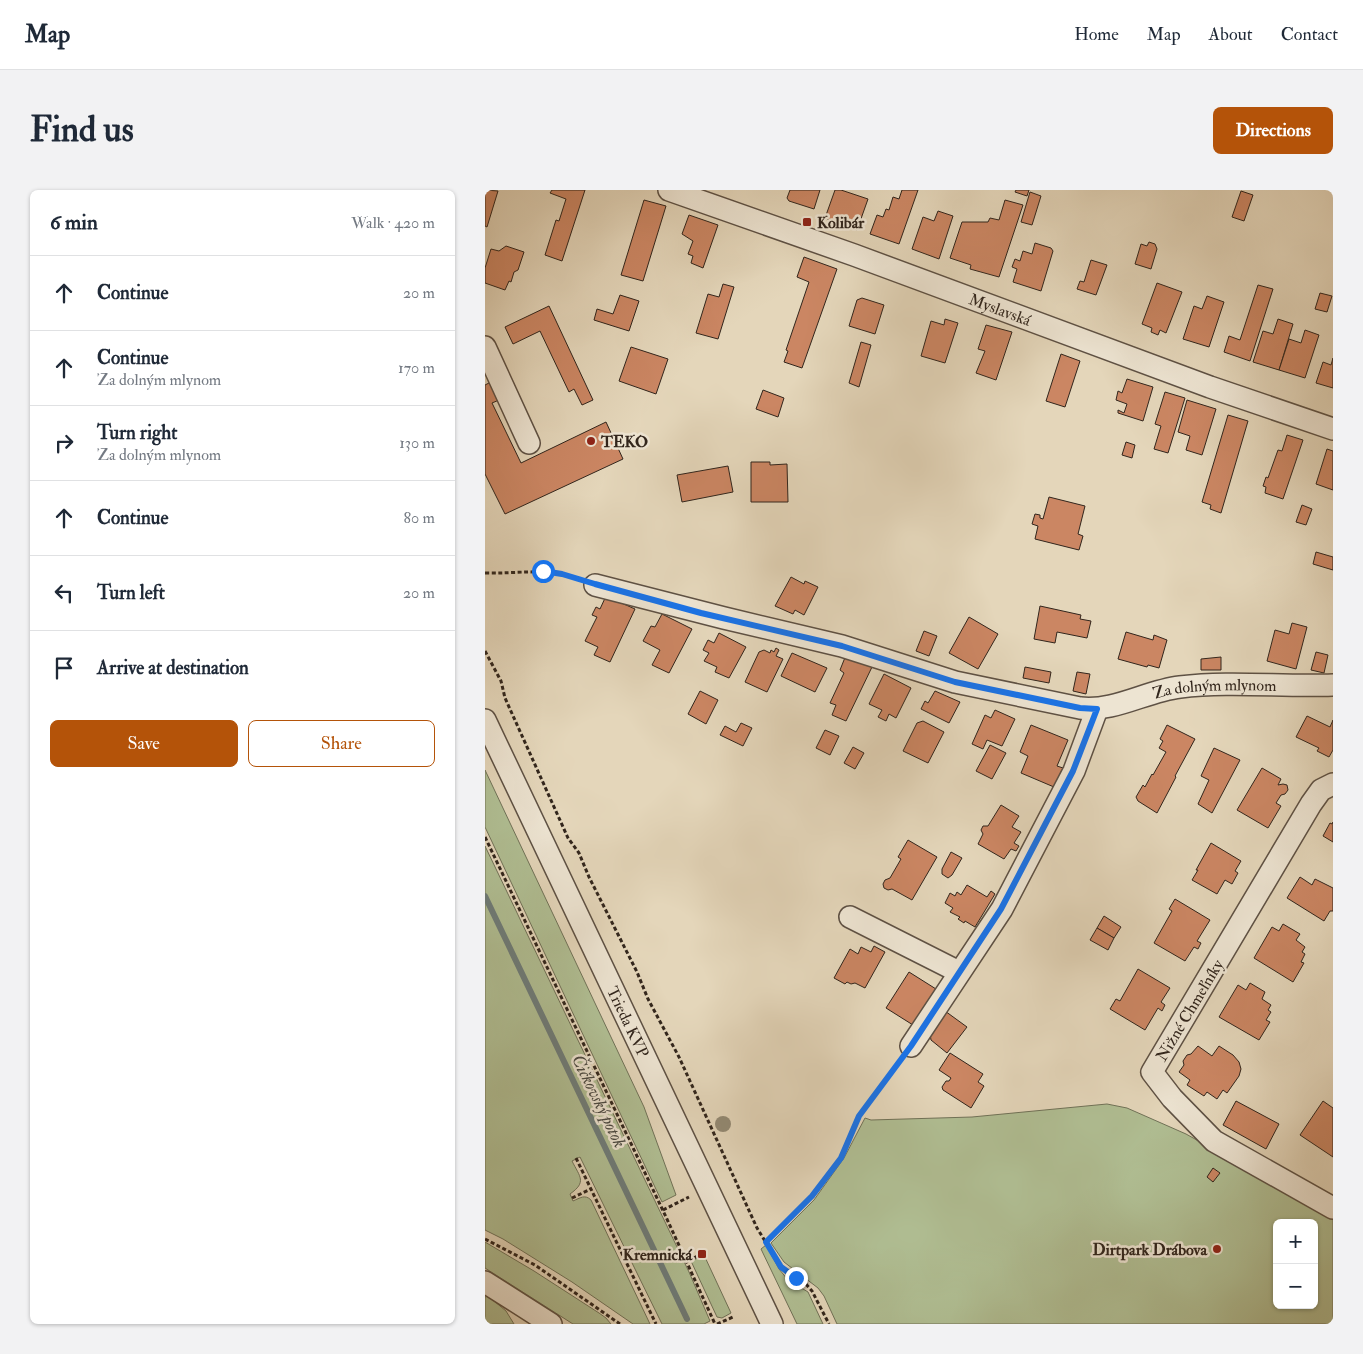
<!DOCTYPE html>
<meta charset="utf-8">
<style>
body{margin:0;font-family:"IM FELL Double Pica",serif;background:#f2f2f3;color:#1f2937}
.controls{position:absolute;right:15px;bottom:15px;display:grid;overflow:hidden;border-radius:8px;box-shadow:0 1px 4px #0004}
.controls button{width:45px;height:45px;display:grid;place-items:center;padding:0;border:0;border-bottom:1px solid #e0e1e3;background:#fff;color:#1f2937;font:25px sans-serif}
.stop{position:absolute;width:15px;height:15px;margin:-11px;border:4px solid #1a73e8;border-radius:50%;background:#fff}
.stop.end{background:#1a73e8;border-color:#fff;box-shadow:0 1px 5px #0008}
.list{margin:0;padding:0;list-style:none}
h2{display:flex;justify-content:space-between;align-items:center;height:65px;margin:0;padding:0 20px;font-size:21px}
h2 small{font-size:16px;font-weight:400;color:#747a83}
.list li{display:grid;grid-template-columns:32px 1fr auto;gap:15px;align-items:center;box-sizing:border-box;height:75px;padding:0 20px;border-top:1px solid #e0e1e3}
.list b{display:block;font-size:19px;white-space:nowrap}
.list p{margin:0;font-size:16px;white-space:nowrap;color:#747a83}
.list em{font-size:16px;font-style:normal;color:#747a83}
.actions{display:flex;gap:10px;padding:15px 20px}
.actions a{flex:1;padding:11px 0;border:1px solid #b45309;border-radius:8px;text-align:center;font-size:18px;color:#b45309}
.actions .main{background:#b45309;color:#fff}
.icon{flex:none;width:28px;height:28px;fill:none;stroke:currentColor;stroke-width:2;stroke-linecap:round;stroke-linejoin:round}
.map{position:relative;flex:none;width:848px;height:1134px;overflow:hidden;border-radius:8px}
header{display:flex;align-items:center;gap:30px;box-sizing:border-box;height:70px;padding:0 25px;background:#fff;border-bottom:1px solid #e0e1e3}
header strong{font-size:24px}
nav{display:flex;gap:28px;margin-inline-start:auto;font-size:18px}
.intro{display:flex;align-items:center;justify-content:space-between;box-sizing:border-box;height:120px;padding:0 30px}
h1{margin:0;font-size:35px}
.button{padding:12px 22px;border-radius:8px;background:#b45309;color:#fff;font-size:18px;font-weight:700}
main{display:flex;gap:30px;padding:0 30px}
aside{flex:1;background:#fff;border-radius:8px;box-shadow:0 1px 4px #0004}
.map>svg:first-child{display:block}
.green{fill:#b0be93;stroke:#707258;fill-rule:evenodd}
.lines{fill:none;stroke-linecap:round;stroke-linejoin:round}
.stream{stroke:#6f7d7a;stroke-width:6}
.building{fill:#cb8663;stroke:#31251c}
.minor-casing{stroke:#5e5144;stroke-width:24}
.path{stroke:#31251c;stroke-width:3;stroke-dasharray:4 2.5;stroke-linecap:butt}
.minor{stroke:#ede4d2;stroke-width:21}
.tree{fill:#938a74}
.route{stroke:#1a73e8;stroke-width:6}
.poi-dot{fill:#8f2418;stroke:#ede4d2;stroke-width:2}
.labels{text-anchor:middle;stroke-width:5;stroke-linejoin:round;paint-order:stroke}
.poi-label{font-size:16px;font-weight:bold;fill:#31251c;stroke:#ede4d2;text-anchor:start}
.street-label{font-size:16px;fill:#31251c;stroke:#ede4d2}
.water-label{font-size:18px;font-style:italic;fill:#4b4a43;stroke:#ede4d2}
</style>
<header>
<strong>Map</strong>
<nav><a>Home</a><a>Map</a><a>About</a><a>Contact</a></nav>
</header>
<div class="intro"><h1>Find us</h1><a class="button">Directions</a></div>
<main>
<aside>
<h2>6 min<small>Walk · 420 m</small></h2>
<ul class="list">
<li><svg class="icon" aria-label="ahead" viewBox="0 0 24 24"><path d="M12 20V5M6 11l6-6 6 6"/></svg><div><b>Continue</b></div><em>20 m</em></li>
<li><svg class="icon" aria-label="ahead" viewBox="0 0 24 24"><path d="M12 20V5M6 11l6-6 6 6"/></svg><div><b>Continue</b><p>Za dolným mlynom</p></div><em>170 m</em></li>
<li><svg class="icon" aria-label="right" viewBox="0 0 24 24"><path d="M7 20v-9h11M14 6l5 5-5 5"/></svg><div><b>Turn right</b><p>Za dolným mlynom</p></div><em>130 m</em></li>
<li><svg class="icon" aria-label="ahead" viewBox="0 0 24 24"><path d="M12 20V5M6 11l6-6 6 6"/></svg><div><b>Continue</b></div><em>80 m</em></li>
<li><svg class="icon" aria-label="left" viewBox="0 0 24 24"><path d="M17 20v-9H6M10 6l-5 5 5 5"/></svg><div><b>Turn left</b></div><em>20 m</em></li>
<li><svg class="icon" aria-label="arrive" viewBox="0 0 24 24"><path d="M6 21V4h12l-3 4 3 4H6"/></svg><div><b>Arrive at destination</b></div></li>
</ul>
<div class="actions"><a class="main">Save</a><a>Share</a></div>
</aside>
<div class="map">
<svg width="848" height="1134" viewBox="0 0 848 1134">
<rect width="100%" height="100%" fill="#e4d6ba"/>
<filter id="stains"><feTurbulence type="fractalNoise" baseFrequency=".004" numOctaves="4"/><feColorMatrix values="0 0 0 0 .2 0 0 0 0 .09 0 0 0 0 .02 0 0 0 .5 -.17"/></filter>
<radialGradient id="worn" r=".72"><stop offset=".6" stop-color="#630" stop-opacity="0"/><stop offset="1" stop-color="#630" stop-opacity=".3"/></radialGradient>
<g class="green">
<polygon points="0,580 159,917 191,1005 177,1012 0,637"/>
<path d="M0 656 204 1082 225 1131 219 1134H177L95 967 87 971C95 987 102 992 85 1004L88 1011C95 1008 100 1004 106 1010L165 1134H148L87 1092 18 1049 0 1040Z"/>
<path d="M622 914 642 918 701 944 848 1026V1134H352L339 1106 333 1098 299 1072 286 1053 329 1010 359 968 380 928 386 930 487 927ZM792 1033H829V1115H792Z"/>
<polygon points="0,1052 49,1081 114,1123 121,1128 126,1134 88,1134 0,1078"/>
<polygon points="281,1055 294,1079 303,1090 323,1102 338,1134 312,1134 276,1059"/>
<polygon points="219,1065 246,1123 237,1128 232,1127 206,1071"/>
<polygon points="3,1106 21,1121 29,1134 0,1134 0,1107"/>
</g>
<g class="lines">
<polyline class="stream" points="0,706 202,1129"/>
</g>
<g class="building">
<polygon points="0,0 13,1 2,37 0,36"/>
<polygon points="67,0 100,0 77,71 60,65 71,30 74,31 81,9 65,3"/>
<polygon points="305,0 335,0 329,19 304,11 302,8"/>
<polygon points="350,0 356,0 383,9 372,40 340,28"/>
<polygon points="417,0 433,0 414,54 385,44 392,25 398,27 401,19 404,20 408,7 414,9"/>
<polygon points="531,0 544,0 542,6 530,2"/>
<polygon points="756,1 768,5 759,31 747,27"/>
<polygon points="545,2 556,6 547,35 536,32"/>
<polygon points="159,10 181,16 158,91 136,85"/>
<polygon points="520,10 538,15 514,87 485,79 486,75 465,68 477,32 503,32 505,28 514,30"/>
<polygon points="453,21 468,26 454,69 427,59 438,27 449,31"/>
<polygon points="204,25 233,35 218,78 206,73 208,66 203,64 208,51 197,44"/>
<polygon points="664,52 670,54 672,59 666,79 650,74 656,54 662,56"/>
<polygon points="550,53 566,58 568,61 556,101 528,92 532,79 527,77 530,69 535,71 538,61 547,64"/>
<polygon points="21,56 39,62 33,80 29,82 26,92 24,91 20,100 0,93 0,78 6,59 14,61"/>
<polygon points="319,67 352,79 317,178 299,172 303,161 301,160 324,92 312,87"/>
<polygon points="606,70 622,75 611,105 592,99 595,91 599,92"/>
<polygon points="672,93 697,102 681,143 675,140 673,145 666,142 667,138 657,134"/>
<polygon points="238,94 249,97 233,149 211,143 223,104 234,107"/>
<polygon points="773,95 788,99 765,171 739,162 744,146 755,150"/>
<polygon points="835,103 847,106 842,122 830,119"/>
<polygon points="135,105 154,111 144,141 109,130 112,119 128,124"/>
<polygon points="722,106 739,112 724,157 698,149 709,116 717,119"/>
<polygon points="377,108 399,115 390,144 364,136 372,110"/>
<polygon points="64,116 108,210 97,215 89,199 84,202 55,141 28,154 20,137"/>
<polygon points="460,129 473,133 460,173 436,166 446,131 459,135"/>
<polygon points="793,129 808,134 794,180 768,172 778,141 788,144"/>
<polygon points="501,135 527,142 511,190 491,183 500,161 493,159"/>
<polygon points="820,140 834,145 820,188 794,180 804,149 816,153"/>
<polygon points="376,152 386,155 374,197 364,193"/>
<polygon points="146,157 183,169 171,204 134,191"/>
<polygon points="576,164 595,171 580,217 561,211"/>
<polygon points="848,168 848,198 831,193 838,172 846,175"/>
<polygon points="642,189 668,197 658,231 633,223 633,220 639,223 642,214 631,210 633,201 637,203"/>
<polygon points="6,192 14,210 7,213 36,273 121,232 138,269 20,324 0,284 0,195"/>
<polygon points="278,200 299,208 293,227 271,219"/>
<polygon points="680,202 700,208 683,263 669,259 676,236 670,234"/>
<polygon points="702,210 731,219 717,265 701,260 705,246 693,242"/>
<polygon points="743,225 763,231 736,323 725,319 726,315 717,312"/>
<polygon points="802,245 818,250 798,309 780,303 781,297 778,296 781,287 783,288 793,260 797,261"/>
<polygon points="641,252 650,255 647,268 637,265"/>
<polygon points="842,259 848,261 848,300 831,294"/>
<polygon points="266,272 285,272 285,275 302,274 303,312 266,312"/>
<polygon points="243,276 248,302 197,312 192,285"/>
<polygon points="564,307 600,316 593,344 598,346 594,360 550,349 553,336 547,334 550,324 555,325 555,328 558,329"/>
<polygon points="817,315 827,319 821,335 811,332"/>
<polygon points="831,362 848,367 848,380 828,374"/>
<polygon points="306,387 319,394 320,391 333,397 319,425 310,420 308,424 290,416"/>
<polygon points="121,406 150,419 125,472 109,465 113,457 100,451 112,427 107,425 111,417 115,419"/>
<polygon points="555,416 596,425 595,429 606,431 602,448 572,442 570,453 549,449"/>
<polygon points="177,424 207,439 184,483 167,475 175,460 158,451 166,436 170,437"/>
<polygon points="484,427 513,444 493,479 464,463"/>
<polygon points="807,433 822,437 811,479 782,471 790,440 804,444"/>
<polygon points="439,441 452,446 444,466 431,461"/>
<polygon points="641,442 668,450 669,445 682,450 674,478 663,475 662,477 633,469"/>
<polygon points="234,443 261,457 244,488 230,482 232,477 219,471 224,463 218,460 223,450 229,453"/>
<polygon points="291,458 294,460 291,466 298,469 282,502 260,492 274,462 279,460 285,463 286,460 289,462"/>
<polygon points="831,462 843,465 839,483 826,480"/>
<polygon points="307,463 342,478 330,502 296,486"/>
<polygon points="361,465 387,477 361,531 347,525 351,515 345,513 359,483 355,480"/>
<polygon points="736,467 736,480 716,480 716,469"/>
<polygon points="540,477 566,482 564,493 538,488"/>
<polygon points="592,482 605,484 601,504 588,501"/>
<polygon points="399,484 426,498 411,528 404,524 401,531 393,527 397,520 384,514"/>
<polygon points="215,501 233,510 221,534 203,524"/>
<polygon points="450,501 475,512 464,533 436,519 440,511 443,513"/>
<polygon points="510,520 530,529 517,556 502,550 498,559 487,554 500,525 506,528"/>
<polygon points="822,526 845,537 848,530 848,560 844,567 832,561 834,558 811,547"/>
<polygon points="438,531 459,542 443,573 418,561 432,533"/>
<polygon points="256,533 267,538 258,556 235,545 240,536 251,542"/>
<polygon points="546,535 583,550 572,576 578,578 569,597 536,583 543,566 535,562"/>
<polygon points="682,535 710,549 690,586 691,587 672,623 653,611 651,607 658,595 660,597 667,584 668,585 681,562 674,558 678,551 675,549"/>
<polygon points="340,540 354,546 345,565 331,558"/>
<polygon points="505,555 521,563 507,589 491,581"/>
<polygon points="368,557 379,563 370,579 359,573"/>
<polygon points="729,558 755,570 727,623 713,614 724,590 716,586"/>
<polygon points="777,578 796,589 793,595 798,594 802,595 803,600 800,604 796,605 791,613 796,616 783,638 752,620"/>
<polygon points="516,615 534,626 527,637 536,642 529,653 534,656 531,661 526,659 519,669 493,654 498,644 496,640 498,636 503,636"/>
<polygon points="848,632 848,652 838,646 845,633 847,634"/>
<polygon points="423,650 452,667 427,710 407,699 403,700 399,698 398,694 400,690 405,688 416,669 413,667"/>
<polygon points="726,653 756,671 750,681 753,683 747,694 740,690 732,704 707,690 713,680 711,680"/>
<polygon points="466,662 477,668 467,685 463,688 457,684 457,679"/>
<polygon points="815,687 827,695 830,689 848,698 848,721 845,721 839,731 802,708"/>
<polygon points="482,695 502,707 506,701 510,704 490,737 480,731 479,733 473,729 475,727 465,722 468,718 460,713 465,703 470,706 472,702 476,705"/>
<polygon points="690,709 725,730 712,751 716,753 713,759 709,757 700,771 669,753 687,721 684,719"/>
<polygon points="619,726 636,737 629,748 612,738"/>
<polygon points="798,734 815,744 811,750 820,757 817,762 820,764 816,772 819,773 808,792 769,768 787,737 794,741"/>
<polygon points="612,738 629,748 623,760 605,750"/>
<polygon points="389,756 400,762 380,798 370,793 366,794 362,792 360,794 349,788 365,759 373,764 376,757 386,762"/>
<polygon points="653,779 685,798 676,812 680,815 677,821 673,818 660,840 625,819 631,809 635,811"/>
<polygon points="424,782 451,799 428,835 401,818"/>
<polygon points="765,793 780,802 777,809 786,815 783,820 786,822 781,830 785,832 774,850 734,827 753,795 761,800"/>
<polygon points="460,821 482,837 462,863 446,850 445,844"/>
<polygon points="713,856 727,866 734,856 748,865 754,872 756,879 754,886 742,903 738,900 732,909 722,902 719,906 702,895 705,890 694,882 699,875 698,871 702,865 706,864"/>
<polygon points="465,863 498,884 493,892 499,896 486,918 458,900 457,897 461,891 464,891 466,888 454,880"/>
<polygon points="751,911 794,934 781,959 738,935"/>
<polygon points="838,911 848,918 848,967 815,945"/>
<polygon points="728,978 735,983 728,992 722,987"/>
</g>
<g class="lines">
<g class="minor-casing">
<g id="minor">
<path id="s1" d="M184 0 369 65 725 197 848 239"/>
<polyline points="0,157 44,253"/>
<path id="s2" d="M110 395 239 428 357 456 470 492 595 518C630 522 661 501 695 497 746 491 797 497 848 495"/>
<path id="s3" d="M0 530 287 1134"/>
<polyline points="848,594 836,600 826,614 667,882 687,908 729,951 848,1018"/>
<polyline points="365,727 474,782"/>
<polyline points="426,856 517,719 589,581 612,519"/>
<polyline points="0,1092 66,1134"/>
</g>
</g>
<g class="path">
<path d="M0 383C34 384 59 377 92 389"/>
<polyline points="0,461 16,491 20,508 83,648 94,663 104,687 152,782 163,809 194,867 272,1038 296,1077 311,1088 320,1093 327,1101 344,1134"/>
<polyline points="0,647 181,1027 230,1134"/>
<polyline points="91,968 171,1134"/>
<polyline points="87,1008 106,999"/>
<polyline points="178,1020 204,1007"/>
<polyline points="0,1049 50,1075 135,1134"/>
<polyline points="281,1052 327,1006 356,968 374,925 415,871"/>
<polyline points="202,1071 217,1064"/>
<polyline points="232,1134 248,1127"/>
</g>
<use href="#minor" class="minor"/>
</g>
<circle class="tree" cx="238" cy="934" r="8"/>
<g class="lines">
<polyline class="route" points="58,381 77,384 110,394 216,423 357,456 470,492 595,518 612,519 588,581 516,719 426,856 374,926 356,968 327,1006 281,1052 296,1077 311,1088"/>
</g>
<g class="poi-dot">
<rect x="317" y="27" width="10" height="10" rx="2.5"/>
<circle cx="106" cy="251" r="5"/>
<circle cx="732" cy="1059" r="5"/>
<rect x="212" y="1059" width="10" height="10" rx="2.5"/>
</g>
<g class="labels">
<g class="poi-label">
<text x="332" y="38">Kolibár</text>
<text x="116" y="257">TEKO</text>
<text x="722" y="1065" text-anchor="end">Dirtpark Drábova</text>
<text x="207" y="1070" text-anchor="end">Kremnická</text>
</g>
<g class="street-label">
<text dy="6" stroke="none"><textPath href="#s1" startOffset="352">Myslavská</textPath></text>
<text dy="6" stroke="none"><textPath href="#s2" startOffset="638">Za dolným mlynom</textPath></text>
<text transform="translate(704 820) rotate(-59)" y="6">Nižné Chmeľníky</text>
<text dy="6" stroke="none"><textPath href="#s3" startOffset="334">Trieda KVP</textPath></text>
</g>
<g class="water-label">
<text transform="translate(114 911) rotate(64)" y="6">Čičkovský potok</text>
</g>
</g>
<rect width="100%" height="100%" filter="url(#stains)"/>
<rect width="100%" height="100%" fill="url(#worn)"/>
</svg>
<div class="controls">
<button>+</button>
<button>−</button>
</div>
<div class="stop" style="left:58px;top:381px"></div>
<div class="stop end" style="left:311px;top:1088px"></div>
</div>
</main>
